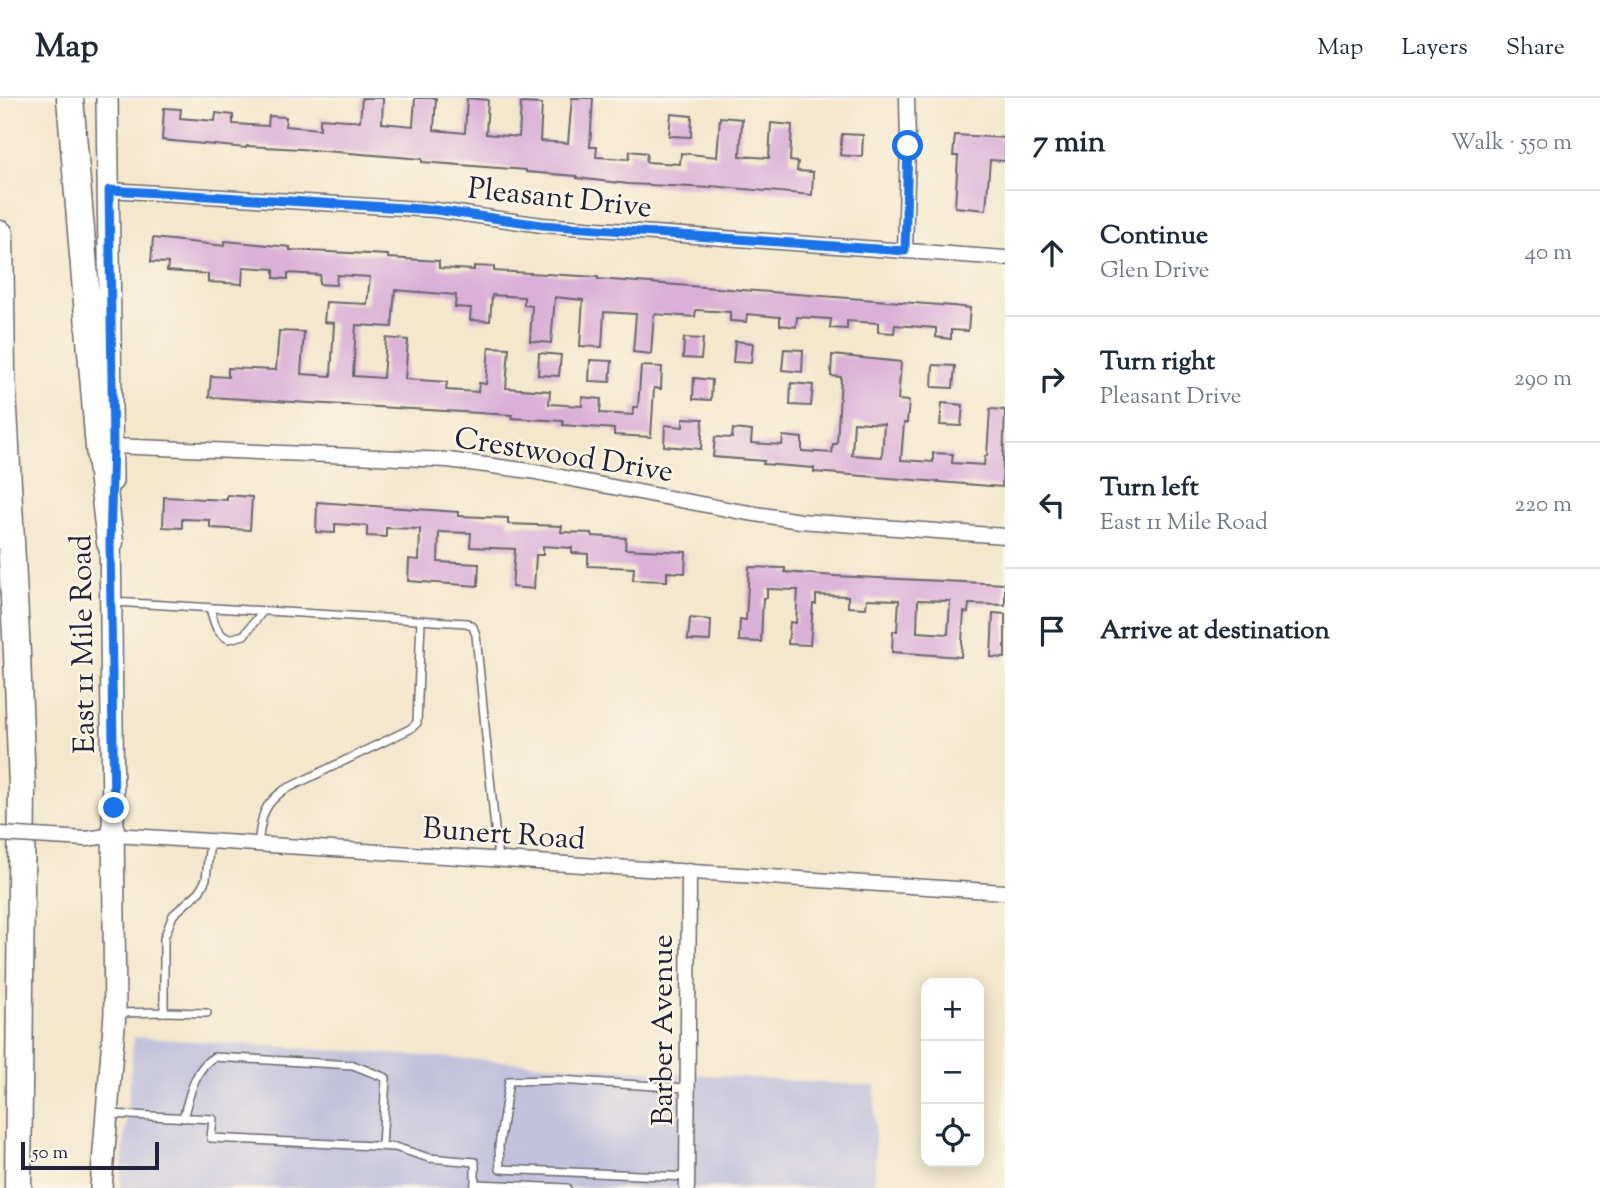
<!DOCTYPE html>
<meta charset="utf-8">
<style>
body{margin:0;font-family:"Sorts Mill Goudy",serif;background:#f6f6f7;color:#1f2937}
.controls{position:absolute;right:21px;bottom:21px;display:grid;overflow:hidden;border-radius:14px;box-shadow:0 4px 18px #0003}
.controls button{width:63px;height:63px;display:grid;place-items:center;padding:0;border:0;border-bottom:2px solid #e0e1e3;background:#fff;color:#1f2937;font:35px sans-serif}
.scale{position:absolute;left:21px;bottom:18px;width:138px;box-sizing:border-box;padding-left:7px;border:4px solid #22223b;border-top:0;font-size:19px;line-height:24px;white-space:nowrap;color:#22223b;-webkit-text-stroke:5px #fcf5e5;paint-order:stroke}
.stop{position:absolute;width:21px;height:21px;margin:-16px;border:5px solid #1a73e8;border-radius:50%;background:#fff}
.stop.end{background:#1a73e8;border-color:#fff;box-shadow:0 2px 7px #0008}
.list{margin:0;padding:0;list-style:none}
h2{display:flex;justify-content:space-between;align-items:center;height:91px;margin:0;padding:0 28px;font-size:30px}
h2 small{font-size:23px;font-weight:400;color:#747a83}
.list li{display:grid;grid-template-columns:46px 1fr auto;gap:21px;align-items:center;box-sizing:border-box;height:126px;padding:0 28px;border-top:2px solid #e0e1e3}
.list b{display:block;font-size:26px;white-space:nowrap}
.list p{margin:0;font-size:23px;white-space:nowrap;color:#747a83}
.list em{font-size:23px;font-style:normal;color:#747a83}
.icon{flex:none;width:38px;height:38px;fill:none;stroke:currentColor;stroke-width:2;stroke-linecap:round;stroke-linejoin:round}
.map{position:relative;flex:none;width:1005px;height:1090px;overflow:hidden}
header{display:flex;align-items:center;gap:42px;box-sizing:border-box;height:98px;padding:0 35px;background:#fff;border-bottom:2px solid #e0e1e3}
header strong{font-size:33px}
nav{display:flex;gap:38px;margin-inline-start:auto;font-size:24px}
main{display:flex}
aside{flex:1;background:#fff}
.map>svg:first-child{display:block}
.industrial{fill:#c2c2dc}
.building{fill:#dab0d8;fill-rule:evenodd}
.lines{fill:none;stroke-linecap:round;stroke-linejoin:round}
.lane-casing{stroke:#6b676e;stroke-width:10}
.street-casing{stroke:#6b676e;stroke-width:17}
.secondary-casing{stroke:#6b676e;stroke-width:24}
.highway-casing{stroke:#6b676e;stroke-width:29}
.lane{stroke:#fff;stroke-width:7}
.street{stroke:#fff;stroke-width:14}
.secondary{stroke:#fff;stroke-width:21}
.highway{stroke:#fff;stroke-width:26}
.street-bridge-casing{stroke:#6b676e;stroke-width:17;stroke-linecap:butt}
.street-bridge{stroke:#fff;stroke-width:14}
.route{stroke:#1a73e8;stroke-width:9}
.labels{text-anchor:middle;stroke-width:5;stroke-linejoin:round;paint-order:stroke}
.street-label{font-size:30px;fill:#22223b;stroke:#fcf5e5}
</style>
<header>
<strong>Map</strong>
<nav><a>Map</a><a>Layers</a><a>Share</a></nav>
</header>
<main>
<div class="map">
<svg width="1005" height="1090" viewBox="0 0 1005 1090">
<rect width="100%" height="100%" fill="#fcf5e5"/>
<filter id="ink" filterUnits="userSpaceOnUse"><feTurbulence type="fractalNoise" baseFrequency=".0143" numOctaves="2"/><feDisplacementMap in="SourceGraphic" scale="14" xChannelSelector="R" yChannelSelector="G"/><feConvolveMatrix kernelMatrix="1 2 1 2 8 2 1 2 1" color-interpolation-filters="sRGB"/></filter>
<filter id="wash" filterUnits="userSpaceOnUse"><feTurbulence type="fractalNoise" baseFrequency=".00686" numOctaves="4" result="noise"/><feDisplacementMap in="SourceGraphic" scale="28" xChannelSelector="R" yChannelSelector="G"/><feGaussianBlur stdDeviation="1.57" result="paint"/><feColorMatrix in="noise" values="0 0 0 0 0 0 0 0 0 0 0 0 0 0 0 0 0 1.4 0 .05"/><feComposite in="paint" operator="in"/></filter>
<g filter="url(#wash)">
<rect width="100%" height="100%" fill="#f3e7cc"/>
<polygon class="industrial" points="134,939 875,988 875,1090 120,1090"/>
<g id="blocks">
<g class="building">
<polygon points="362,0 383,0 382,25 413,28 415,0 436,0 434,32 465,35 467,0 488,2 486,36 519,39 521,5 542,6 540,43 568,45 572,0 593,0 590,49 597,49 596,59 629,61 630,53 647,55 646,64 680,66 681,55 717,59 720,19 742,21 740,58 769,60 771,25 792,27 790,63 798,64 797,73 813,74 812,97 711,88 711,90 628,86 577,80 577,78 526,74 526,72 422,64 422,61 300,51 247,48 246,50 162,42 164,10 181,11 180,20 215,23 216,15 233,17 233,26 268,28 269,18 286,19 285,28 320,31 320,20 360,23"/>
<polygon points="671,16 692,18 691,39 669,38"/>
<polygon points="842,36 863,37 862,59 840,57"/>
<polygon points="955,37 1005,40 1005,63 990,62 986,112 955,109 958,58 953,58"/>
<polygon points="153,140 225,148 225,143 290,149 290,152 388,157 388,160 439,163 439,170 474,172 474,168 494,169 494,173 563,177 598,179 598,181 953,208 970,210 968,233 951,232 951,241 936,239 936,230 895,227 894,235 878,234 878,225 847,223 847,231 830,230 831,221 797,219 796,229 780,227 780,219 747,216 746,224 730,223 730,214 696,212 695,219 654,216 651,256 633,254 636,216 604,214 602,249 580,248 583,202 555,199 551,245 530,243 532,208 524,207 524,199 492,197 490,223 470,222 471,210 455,209 456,197 395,192 392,229 356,227 353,278 383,280 386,240 408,242 405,281 447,284 446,292 478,294 479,285 486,286 489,249 509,250 506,290 550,293 549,306 582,308 582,299 601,301 600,315 633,317 633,309 638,309 641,268 662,269 661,291 654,290 651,339 614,337 614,331 563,327 563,323 511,320 512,317 209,299 211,278 228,279 228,270 276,272 279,233 304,234 301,276 331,278 334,225 324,224 326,204 367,206 370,179 337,177 336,187 319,186 320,177 288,175 288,181 274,180 274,171 243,169 242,186 208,184 208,176 167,173 168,165 151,164"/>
<polygon points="684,240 703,241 701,261 683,260"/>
<polygon points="735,243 753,245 751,265 733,264"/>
<polygon points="784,251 803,252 802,274 782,272"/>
<polygon points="539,255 561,257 559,278 538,277"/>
<path d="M832 257 901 264 898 302 909 303 907 325H904L901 362 933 364V355L953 356 952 365 984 367 985 358H987L990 311 1005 312 1002 389 814 374V370L763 366 764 363 713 359 715 339 732 340 733 331 752 333 751 345 782 347 783 338 802 340V353L832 355 833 346H837L841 279 831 278ZM854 324 884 326 882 359 852 357Z"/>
<polygon points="590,262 612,263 610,284 589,283"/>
<polygon points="933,267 955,268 953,290 932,289"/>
<polygon points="694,280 712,282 711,302 693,301"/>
<polygon points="791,285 813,287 811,308 790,307"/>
<polygon points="942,305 963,307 961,328 940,327"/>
<polygon points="683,320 703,321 701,351 664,348 665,327 683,329"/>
<polygon points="227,397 252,399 250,432 210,430 210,422 182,421 182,430 163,429 164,399 227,402"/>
<polygon points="317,404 458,414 458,418 508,420 508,426 562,428 561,434 592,435 592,438 626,440 625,451 686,454 685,475 667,474 667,483 633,482 634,470 588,468 588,456 572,455 572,450 543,448 543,457 536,457 534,491 512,489 515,451 470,449 471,435 439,434 438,464 479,466 478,488 408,483 409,461 419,462 420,431 386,430 386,439 367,438 367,428 335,426 335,435 316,434"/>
<path d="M749 469 785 470V474L835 478 1005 486V507L969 506 968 515 964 514 961 559 892 554 893 533H897L899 502 867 501 866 510 848 509V498L816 497V506H813L810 547 788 546 790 524 796 525 798 492 767 491V500H763L761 544 739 543 740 521 746 522ZM918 502 950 503 948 536 917 534Z"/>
<polygon points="993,515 1005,516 1005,560 991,559"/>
<polygon points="690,520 711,522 710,543 688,542"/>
</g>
</g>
</g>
<g filter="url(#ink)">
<use href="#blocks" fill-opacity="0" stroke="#6b676e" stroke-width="2"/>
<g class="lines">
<g class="lane-casing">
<g id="lane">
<polyline points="114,504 467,525 473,529 476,537 498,761"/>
<path d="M210 510C214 524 215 535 229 541L244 537 263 513"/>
<path d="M258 746C262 719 261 709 284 692L410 631 417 625 421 522"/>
<polyline points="164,914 207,915"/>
<polyline points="118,915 164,914 164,840 173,817 200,793 206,781 210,743"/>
<polyline points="109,1016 213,1021 211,1040 395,1049 429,1060 475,1064 475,1086"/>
<path d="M183 1020C189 1000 194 970 214 959L353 967 386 980 382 1048"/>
<polyline points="687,1079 500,1071 499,1048 509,983 558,982 687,990"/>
<polyline points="474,1090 475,1086 567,1090"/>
</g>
</g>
<g class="street-casing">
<g id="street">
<polyline points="109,92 436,112 542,127 1005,160"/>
<polyline points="905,153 908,48 907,0"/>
<polyline points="113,348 448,362 530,373 737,413 800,423 1005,438"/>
<polyline points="86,741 114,737 1005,794"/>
<polyline points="687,1090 689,773"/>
</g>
</g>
<g class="secondary-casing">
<g id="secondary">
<polyline points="107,0 112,383"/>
<polyline points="101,1090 115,915 110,429"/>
</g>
</g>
<g class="highway-casing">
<g id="highway">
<polyline points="70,0 99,350 110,444"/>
<polyline points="0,136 2,274 17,556 22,689 18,1090"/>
</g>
</g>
<use href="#lane" class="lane"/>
<use href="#street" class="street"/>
<use href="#secondary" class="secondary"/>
<use href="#highway" class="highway"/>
<g class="street-bridge-casing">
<polyline id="street-bridge" points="0,736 86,741"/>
</g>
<use href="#street-bridge" class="street-bridge"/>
</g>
</g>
<g class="lines" filter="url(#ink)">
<polyline class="route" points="114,710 110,444 113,348 109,92 436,112 542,127 905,153 908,48"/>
</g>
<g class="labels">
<g class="street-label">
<text transform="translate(560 99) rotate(6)" y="10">Pleasant Drive</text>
<text transform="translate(564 356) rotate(9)" y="10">Crestwood Drive</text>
<text transform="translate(82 546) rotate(-91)" y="10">East 11 Mile Road</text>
<text transform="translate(504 735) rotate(4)" y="10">Bunert Road</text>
<text transform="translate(662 932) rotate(-90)" y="10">Barber Avenue</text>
</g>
</g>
</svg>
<div class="controls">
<button>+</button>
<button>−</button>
<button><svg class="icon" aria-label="locate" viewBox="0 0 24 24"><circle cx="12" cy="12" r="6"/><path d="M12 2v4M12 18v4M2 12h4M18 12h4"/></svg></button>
</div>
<div class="scale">50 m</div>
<div class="stop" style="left:908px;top:48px"></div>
<div class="stop end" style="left:114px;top:710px"></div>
</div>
<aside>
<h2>7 min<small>Walk · 550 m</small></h2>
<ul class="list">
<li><svg class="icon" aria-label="ahead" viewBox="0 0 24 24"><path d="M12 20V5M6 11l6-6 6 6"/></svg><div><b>Continue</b><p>Glen Drive</p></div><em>40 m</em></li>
<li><svg class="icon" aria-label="right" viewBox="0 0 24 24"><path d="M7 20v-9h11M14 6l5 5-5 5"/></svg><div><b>Turn right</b><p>Pleasant Drive</p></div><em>290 m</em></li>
<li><svg class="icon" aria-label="left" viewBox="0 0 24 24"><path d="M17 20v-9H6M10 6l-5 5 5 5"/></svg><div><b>Turn left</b><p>East 11 Mile Road</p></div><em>220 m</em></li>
<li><svg class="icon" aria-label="arrive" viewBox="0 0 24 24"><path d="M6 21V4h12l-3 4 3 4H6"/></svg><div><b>Arrive at destination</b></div></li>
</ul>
</aside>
</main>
